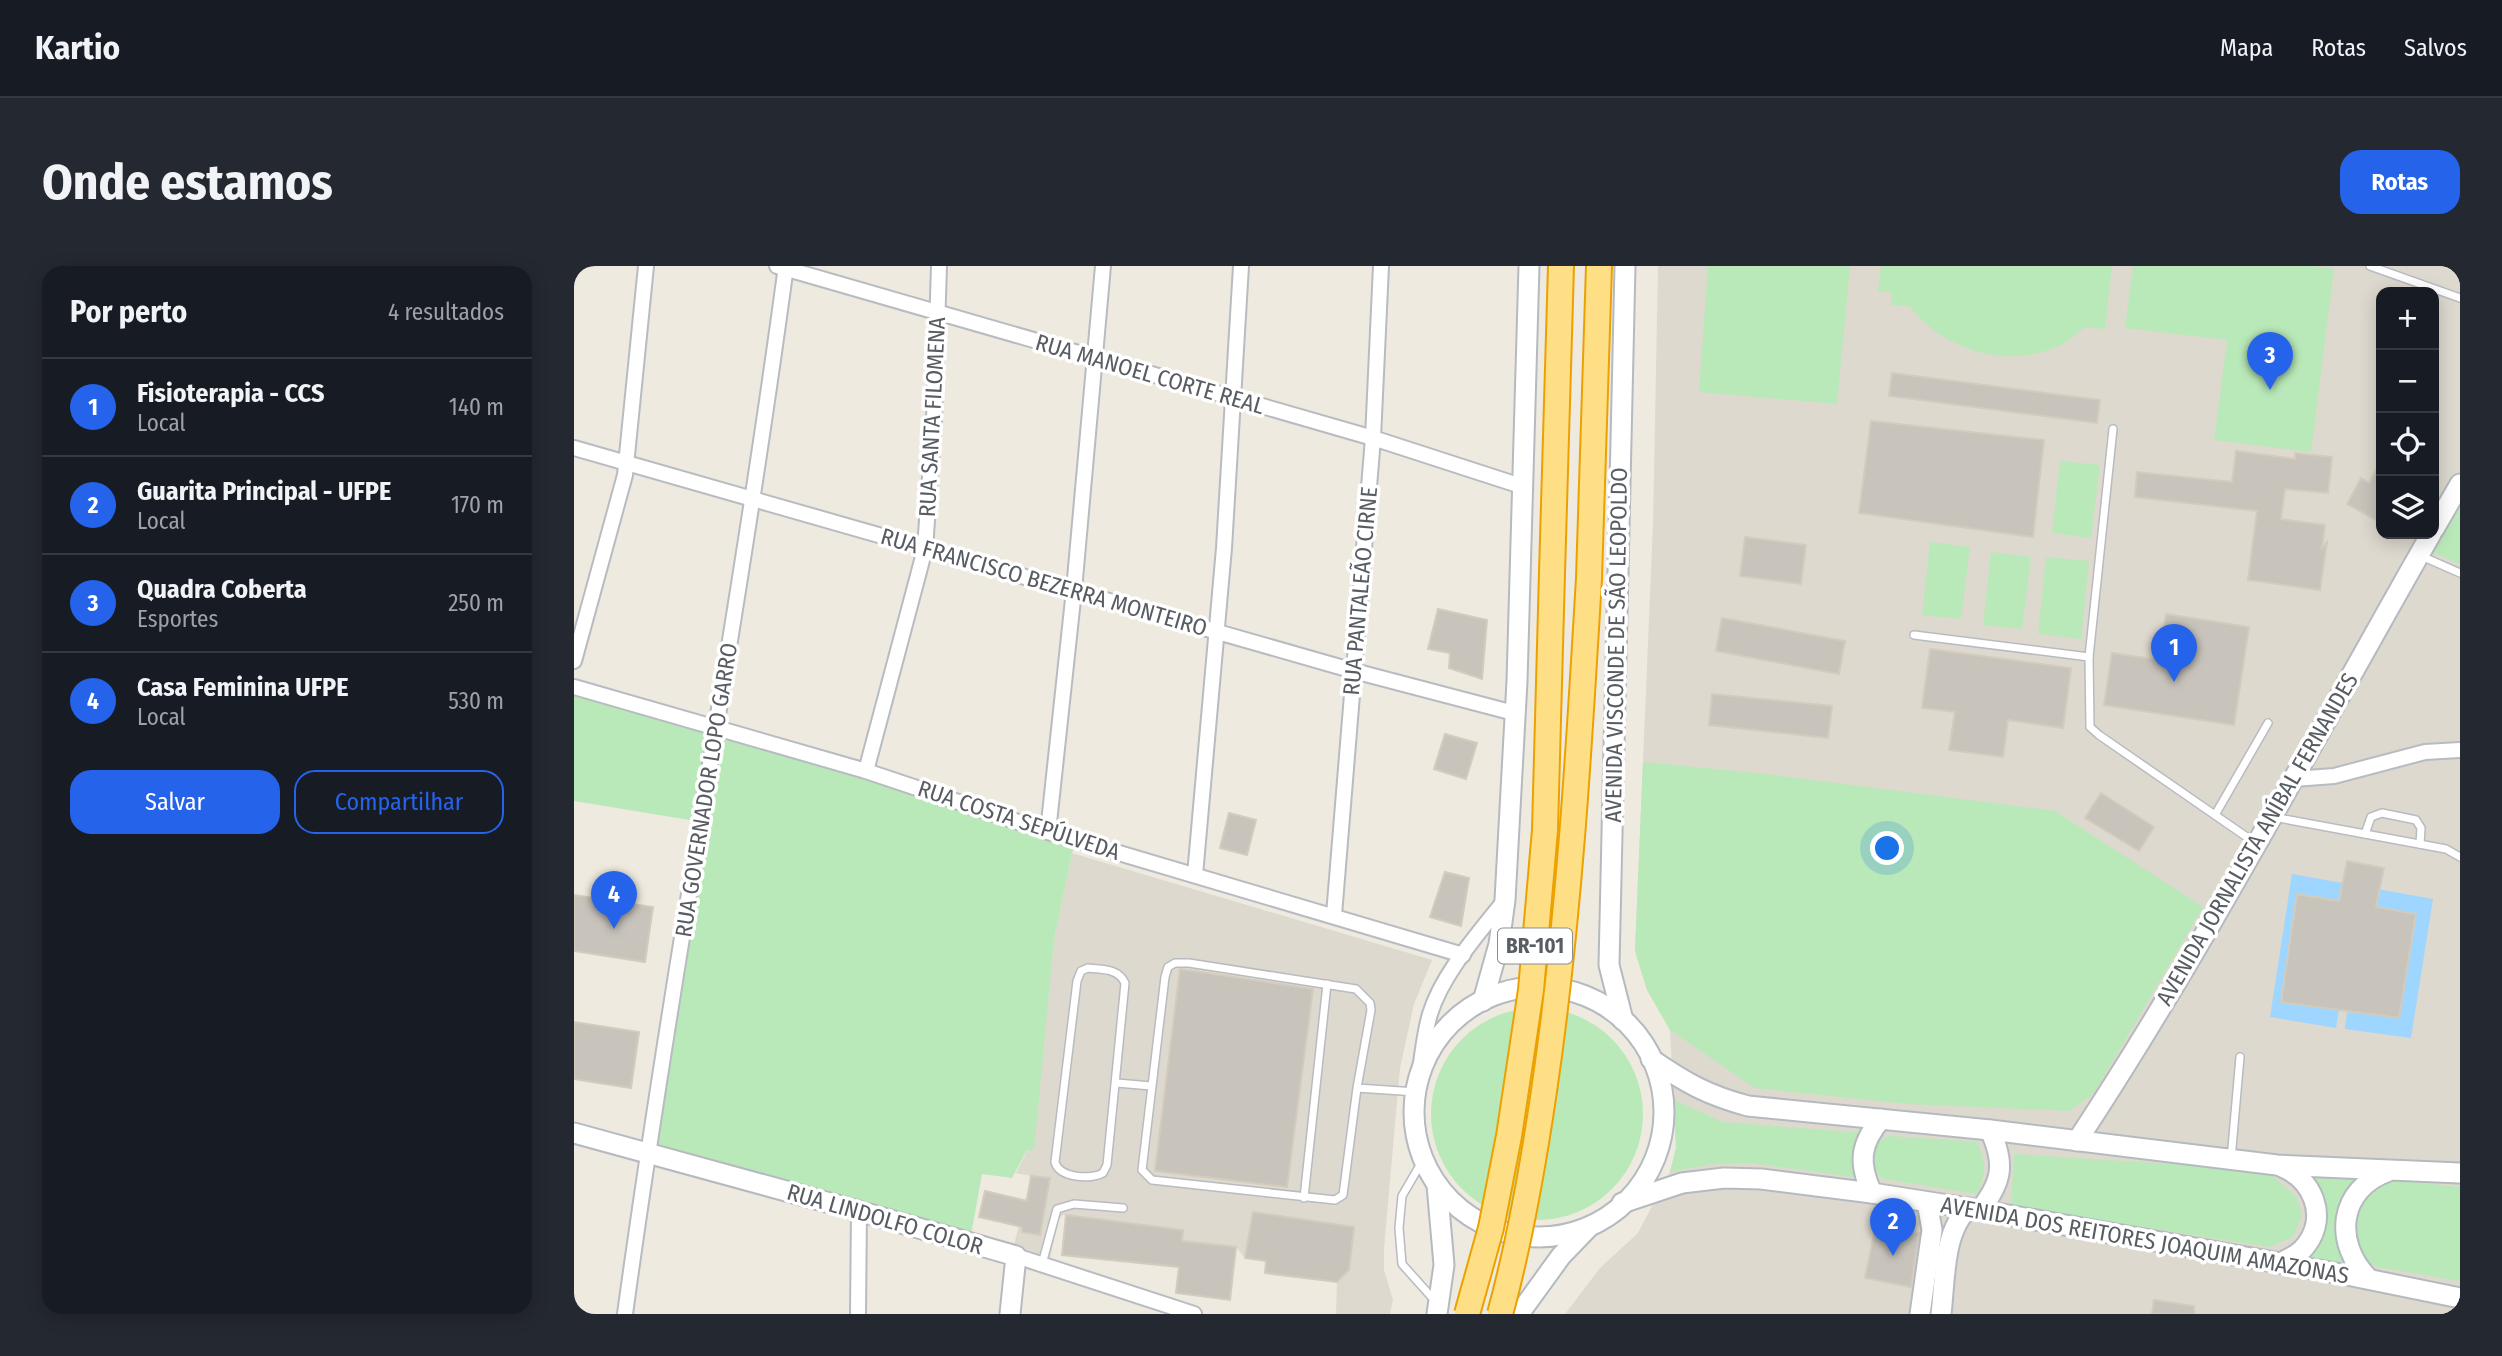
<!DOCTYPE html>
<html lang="pt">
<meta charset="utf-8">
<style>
body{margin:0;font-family:"Fira Sans Condensed",sans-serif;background:#242831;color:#f1f3f6}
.controls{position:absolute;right:21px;top:21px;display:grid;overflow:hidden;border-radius:14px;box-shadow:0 4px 18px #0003}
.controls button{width:63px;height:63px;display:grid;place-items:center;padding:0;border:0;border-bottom:2px solid #363941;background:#171b24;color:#f1f3f6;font:35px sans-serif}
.you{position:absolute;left:1314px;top:583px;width:24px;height:24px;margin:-18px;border:5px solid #fff;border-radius:50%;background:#1a73e8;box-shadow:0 0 0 10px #1a73e833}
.badge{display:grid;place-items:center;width:46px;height:46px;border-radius:50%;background:#2563eb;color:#fff;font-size:23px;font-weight:700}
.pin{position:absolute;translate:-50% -58px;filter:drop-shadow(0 2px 4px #0008)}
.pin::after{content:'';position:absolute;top:37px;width:24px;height:21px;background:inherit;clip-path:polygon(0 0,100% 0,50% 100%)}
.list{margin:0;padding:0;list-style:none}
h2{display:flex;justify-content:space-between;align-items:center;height:91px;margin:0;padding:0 28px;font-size:30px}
h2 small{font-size:23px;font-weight:400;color:#9ea1a6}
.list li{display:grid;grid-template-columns:46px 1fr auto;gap:21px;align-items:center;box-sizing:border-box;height:98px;padding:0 28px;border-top:2px solid #363941}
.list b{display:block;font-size:26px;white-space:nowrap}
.list p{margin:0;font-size:23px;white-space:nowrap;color:#9ea1a6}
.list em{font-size:23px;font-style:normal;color:#9ea1a6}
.actions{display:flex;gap:14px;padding:21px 28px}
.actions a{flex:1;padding:16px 0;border:2px solid #2563eb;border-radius:21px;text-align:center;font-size:24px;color:#2563eb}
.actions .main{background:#2563eb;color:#fff}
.icon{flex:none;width:38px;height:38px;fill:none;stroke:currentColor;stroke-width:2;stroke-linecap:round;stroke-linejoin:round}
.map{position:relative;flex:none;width:1886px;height:1048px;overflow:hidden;border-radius:21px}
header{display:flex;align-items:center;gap:42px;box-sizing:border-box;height:98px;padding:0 35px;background:#171b24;border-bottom:2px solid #363941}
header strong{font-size:33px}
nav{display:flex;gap:38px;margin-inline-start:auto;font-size:24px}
.intro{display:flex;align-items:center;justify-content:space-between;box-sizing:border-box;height:168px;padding:0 42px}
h1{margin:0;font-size:49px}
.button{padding:18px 32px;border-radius:21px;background:#2563eb;color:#fff;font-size:24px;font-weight:700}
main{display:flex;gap:42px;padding:0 42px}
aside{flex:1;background:#171b24;border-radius:21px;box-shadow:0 4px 18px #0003}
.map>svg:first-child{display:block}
.education{fill:#ddd9ce;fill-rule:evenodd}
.green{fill:#b9e9b8}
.water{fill:#9ed6ff}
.building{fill:#c8c4bc;stroke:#d3ccbd;stroke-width:2}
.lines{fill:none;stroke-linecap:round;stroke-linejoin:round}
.lane-casing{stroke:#b8bbc1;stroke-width:10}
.street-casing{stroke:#b8bbc1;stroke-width:18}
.secondary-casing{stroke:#b5bac0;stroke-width:23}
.highway-casing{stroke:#eda100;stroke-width:28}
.lane{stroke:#fff;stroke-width:7}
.street{stroke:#fff;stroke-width:14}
.secondary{stroke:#fff;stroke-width:19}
.highway{stroke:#ffdf85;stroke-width:24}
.highway-bridge-casing{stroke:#eda100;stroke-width:28;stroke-linecap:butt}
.highway-bridge{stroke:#ffdf85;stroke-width:24}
.labels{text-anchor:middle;stroke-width:7;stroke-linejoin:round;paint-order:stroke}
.shield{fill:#fff;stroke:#8a8e92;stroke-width:2}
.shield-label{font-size:21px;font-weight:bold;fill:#585d63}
.street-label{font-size:23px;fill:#585d63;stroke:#fff}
</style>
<header>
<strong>Kartio</strong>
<nav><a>Mapa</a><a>Rotas</a><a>Salvos</a></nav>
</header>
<div class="intro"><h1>Onde estamos</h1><a class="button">Rotas</a></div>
<main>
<aside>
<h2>Por perto<small>4 resultados</small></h2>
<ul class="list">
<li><span class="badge">1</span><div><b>Fisioterapia - CCS</b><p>Local</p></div><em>140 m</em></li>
<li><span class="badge">2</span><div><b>Guarita Principal - UFPE</b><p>Local</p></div><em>170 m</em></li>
<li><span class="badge">3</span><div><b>Quadra Coberta</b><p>Esportes</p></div><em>250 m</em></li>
<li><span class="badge">4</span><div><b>Casa Feminina UFPE</b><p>Local</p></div><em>530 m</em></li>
</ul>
<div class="actions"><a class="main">Salvar</a><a>Compartilhar</a></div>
</aside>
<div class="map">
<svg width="1886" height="1048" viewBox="0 0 1886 1048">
<rect width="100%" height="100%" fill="#eeeadf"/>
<g class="education">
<path d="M1084 0H1886V1048H991L1026 1002 1064 967 1096 906 1102 882 1096 764 1073 724 1061 685 1079 258ZM1807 26H1860V268H1807Z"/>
<polygon points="498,587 858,694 840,738 826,802 810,982 810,1004 819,1034 816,1048 762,1048 763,1016 775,1004 779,961 679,946 671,992 662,981 608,975 608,964 489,949 485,953 476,992 440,979 457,910 442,907 454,883 459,884 480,674"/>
</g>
<g class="green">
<polygon points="1134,0 1276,0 1263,138 1125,126"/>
<path d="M1307 0H1538L1531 63 1511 61C1503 67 1494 76 1485 80 1432 104 1370 84 1335 40L1317 39 1318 26 1304 25Z"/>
<polygon points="1559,0 1738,0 1760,3 1737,186 1640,174 1653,74 1551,62"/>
<polygon points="1486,195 1526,199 1517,272 1478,267"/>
<polygon points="1886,219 1886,298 1860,287 1845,289"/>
<polygon points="1356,276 1396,281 1387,353 1348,349"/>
<polygon points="1417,286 1457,291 1448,363 1409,359"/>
<polygon points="1472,291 1515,295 1507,373 1464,368"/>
<polygon points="0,421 504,575 498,587 480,674 460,884 453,884 438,912 408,908 394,985 81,892 128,556 0,535"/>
<polygon points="1069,496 1193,508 1481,545 1629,641 1520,827 1496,845 1334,838 1181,822 1096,764 1073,724 1061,685"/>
<circle cx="963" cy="848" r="106"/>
<polygon points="1100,834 1149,856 1291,867 1287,912 1176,897 1138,898 1096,906 1102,882"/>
<path d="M1316 870 1404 876C1411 898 1413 907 1403 928L1309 913 1298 902C1298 886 1299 875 1316 870Z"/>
<polygon points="1440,888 1691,904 1722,930 1728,949 1719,971 1695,981 1437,940"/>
<path d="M1721 902 1788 907C1757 935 1752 969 1780 1001L1730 994 1744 974Z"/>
<polygon points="1811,913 1886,921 1886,1015 1803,1001 1793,996 1778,971 1788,928"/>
</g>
<polygon class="water" points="1718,608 1859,633 1837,772 1771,763 1773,746 1825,752 1842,648 1723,628 1707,735 1765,744 1762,762 1696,751"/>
<g class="building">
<polygon points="1318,107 1526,134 1523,157 1315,130"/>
<polygon points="1297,155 1470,174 1459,271 1285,247"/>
<polygon points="1662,185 1721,193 1721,187 1758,191 1754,227 1711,223 1707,253 1751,259 1748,282 1753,276 1746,324 1674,314 1683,245 1561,231 1563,206 1658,216"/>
<polygon points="1807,194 1807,257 1773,238 1787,212 1795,217"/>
<polygon points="1171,271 1232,279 1227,318 1166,310"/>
<polygon points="864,343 913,354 908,413 875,402 876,387 854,383"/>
<polygon points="1592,348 1675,361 1660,459 1530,439 1538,387 1585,394"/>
<polygon points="1148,352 1271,375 1265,408 1142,385"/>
<polygon points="1356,383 1497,402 1489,462 1434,454 1429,491 1375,484 1381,446 1348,442"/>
<polygon points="1138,428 1258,440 1254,472 1135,459"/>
<polygon points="871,468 903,477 892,513 860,503"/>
<polygon points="1527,527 1580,561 1565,585 1511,552"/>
<polygon points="655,547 682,554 673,589 646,582"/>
<polygon points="1773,595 1810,602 1802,641 1842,648 1825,752 1707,736 1723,628 1765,635"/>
<polygon points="871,606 895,612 887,660 856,651"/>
<polygon points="0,629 79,641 71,696 0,685"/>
<polygon points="606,703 739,723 713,921 581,905"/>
<polygon points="0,756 65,766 57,822 0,813"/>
<polygon points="457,910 476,912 466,969 448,966 448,961 405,951 411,925 453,935"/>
<polygon points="679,946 780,961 775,1004 763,1016 691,1007 692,995 671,992"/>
<polygon points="492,949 609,964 608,975 662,981 656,1034 602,1027 605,1001 488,989"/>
<polygon points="1302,959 1345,967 1337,1021 1291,1012"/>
<polygon points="1580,1034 1620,1040 1620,1048 1578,1048"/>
</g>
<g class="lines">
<g class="lane-casing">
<g id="lane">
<polyline points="1796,0 1886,32"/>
<polyline points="1539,163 1515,391 1516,461 1525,469 1680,576"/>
<polyline points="1845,289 1886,307"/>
<polyline points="1340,369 1515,391"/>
<polyline points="1641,549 1694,457"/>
<polyline points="1699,551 1872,583 1886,591"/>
<polyline points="1791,568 1797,551 1808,547 1842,554 1847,562 1846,578"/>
<path d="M514 702C529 704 544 702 551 717L533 899 529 907C517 914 485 912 481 896L503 715 507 705Z"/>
<polyline points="543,817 577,820"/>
<polyline points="783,822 797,744 796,737 782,723 615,697 601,697 594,701 591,711 568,904 578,914 761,934 769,929 783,822 842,826"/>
<polyline points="1657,893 1666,791"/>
<polyline points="849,894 828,930 825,962 828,998 862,1036"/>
<polyline points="730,932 753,718"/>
<polyline points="468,998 483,943 500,938 549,942"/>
</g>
</g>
<g class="street-casing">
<g id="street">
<polyline points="203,0 799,172 947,220"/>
<polyline points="0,182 780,405 940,447"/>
<polyline points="0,395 51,209 72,0"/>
<polyline points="0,421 292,505 474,566 889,689"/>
<polyline points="292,505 351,283 360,154 365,0"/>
<polyline points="1720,513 1760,510 1851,486 1886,484"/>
<polyline points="474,566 500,324 529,0"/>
<polyline points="621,609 650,282 667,0"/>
<polyline points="760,649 799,172 807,0"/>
<path d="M845 812C848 791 850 768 856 748 868 708 905 667 930 635"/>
<polyline points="442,990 620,1048"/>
<path d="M51 1048C99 698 165 350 212 0"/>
<polyline points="284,1048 285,945"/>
</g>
</g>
<g class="secondary-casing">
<g id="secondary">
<polyline points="1860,263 1886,218"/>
<circle cx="965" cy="846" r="125"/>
<polyline points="909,735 925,678 931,634 943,415 955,0"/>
<polyline points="1049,754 1035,699 1051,0"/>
<path d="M1077 793C1112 817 1133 829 1174 840L1416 864 1703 899 1886 907"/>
<polyline points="0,867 285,945 442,990 436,1048"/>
<path d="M1503 875C1632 679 1741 471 1857 268"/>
<polyline points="863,919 870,999 863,1048"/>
<path d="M1298 927C1284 897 1286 878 1307 853"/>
<polyline points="1048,937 1108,917 1150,912 1187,913 1298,927 1406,944 1773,1009 1886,1032"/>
<path d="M1406 944C1429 915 1431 897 1416 864"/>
<path d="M1706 997C1716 992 1726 988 1733 978 1754 949 1738 913 1708 901"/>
<path d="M1795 1013C1759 977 1764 923 1815 905"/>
<polyline points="945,1048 987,990 1014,962"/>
<polyline points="1346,1048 1358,964 1353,936"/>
<path d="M1367 1048C1371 1016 1369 964 1395 942"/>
</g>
</g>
<g class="highway-casing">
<g id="highway">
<polyline points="978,307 987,0"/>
<polyline points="1015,312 1025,0"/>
</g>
</g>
<use href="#lane" class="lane"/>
<use href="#street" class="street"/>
<use href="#secondary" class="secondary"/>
<use href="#highway" class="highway"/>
<g class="highway-bridge-casing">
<g id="highway-bridge">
<polyline points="893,1048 917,962 935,870 957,724 971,564 978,307"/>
<path d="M926 1048C946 975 959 900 970 825 995 655 1005 484 1015 312"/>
</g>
</g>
<use href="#highway-bridge" class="highway-bridge"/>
</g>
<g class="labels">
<rect class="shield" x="924" y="662.5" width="74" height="35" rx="5"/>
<g class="shield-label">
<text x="961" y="687">BR-101</text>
</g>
<g class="street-label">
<text transform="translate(576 108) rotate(16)" y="8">RUA MANOEL CORTE REAL</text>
<text transform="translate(358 151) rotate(-87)" y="8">RUA SANTA FILOMENA</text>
<text transform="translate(470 316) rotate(16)" y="8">RUA FRANCISCO BEZERRA MONTEIRO</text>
<text transform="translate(786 325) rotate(-85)" y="8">RUA PANTALEÃO CIRNE</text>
<text transform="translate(1042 379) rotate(-89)" y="8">AVENIDA VISCONDE DE SÃO LEOPOLDO</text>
<text transform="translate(132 524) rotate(-81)" y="8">RUA GOVERNADOR LOPO GARRO</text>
<text transform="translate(445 554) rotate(18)" y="8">RUA COSTA SEPÚLVEDA</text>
<text transform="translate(1683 573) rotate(-60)" y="8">AVENIDA JORNALISTA ANÍBAL FERNANDES</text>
<text transform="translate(311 953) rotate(16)" y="8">RUA LINDOLFO COLOR</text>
<text transform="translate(1571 974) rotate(10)" y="8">AVENIDA DOS REITORES JOAQUIM AMAZONAS</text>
</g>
</g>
</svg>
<div class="controls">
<button>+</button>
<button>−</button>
<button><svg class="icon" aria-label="locate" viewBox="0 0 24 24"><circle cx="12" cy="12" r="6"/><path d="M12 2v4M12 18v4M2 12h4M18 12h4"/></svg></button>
<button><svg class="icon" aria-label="layers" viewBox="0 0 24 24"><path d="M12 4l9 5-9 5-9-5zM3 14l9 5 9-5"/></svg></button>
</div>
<div class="you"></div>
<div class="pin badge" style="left:1600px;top:416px">1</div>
<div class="pin badge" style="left:1319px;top:990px">2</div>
<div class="pin badge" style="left:1696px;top:124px">3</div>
<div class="pin badge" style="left:40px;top:663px">4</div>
</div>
</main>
